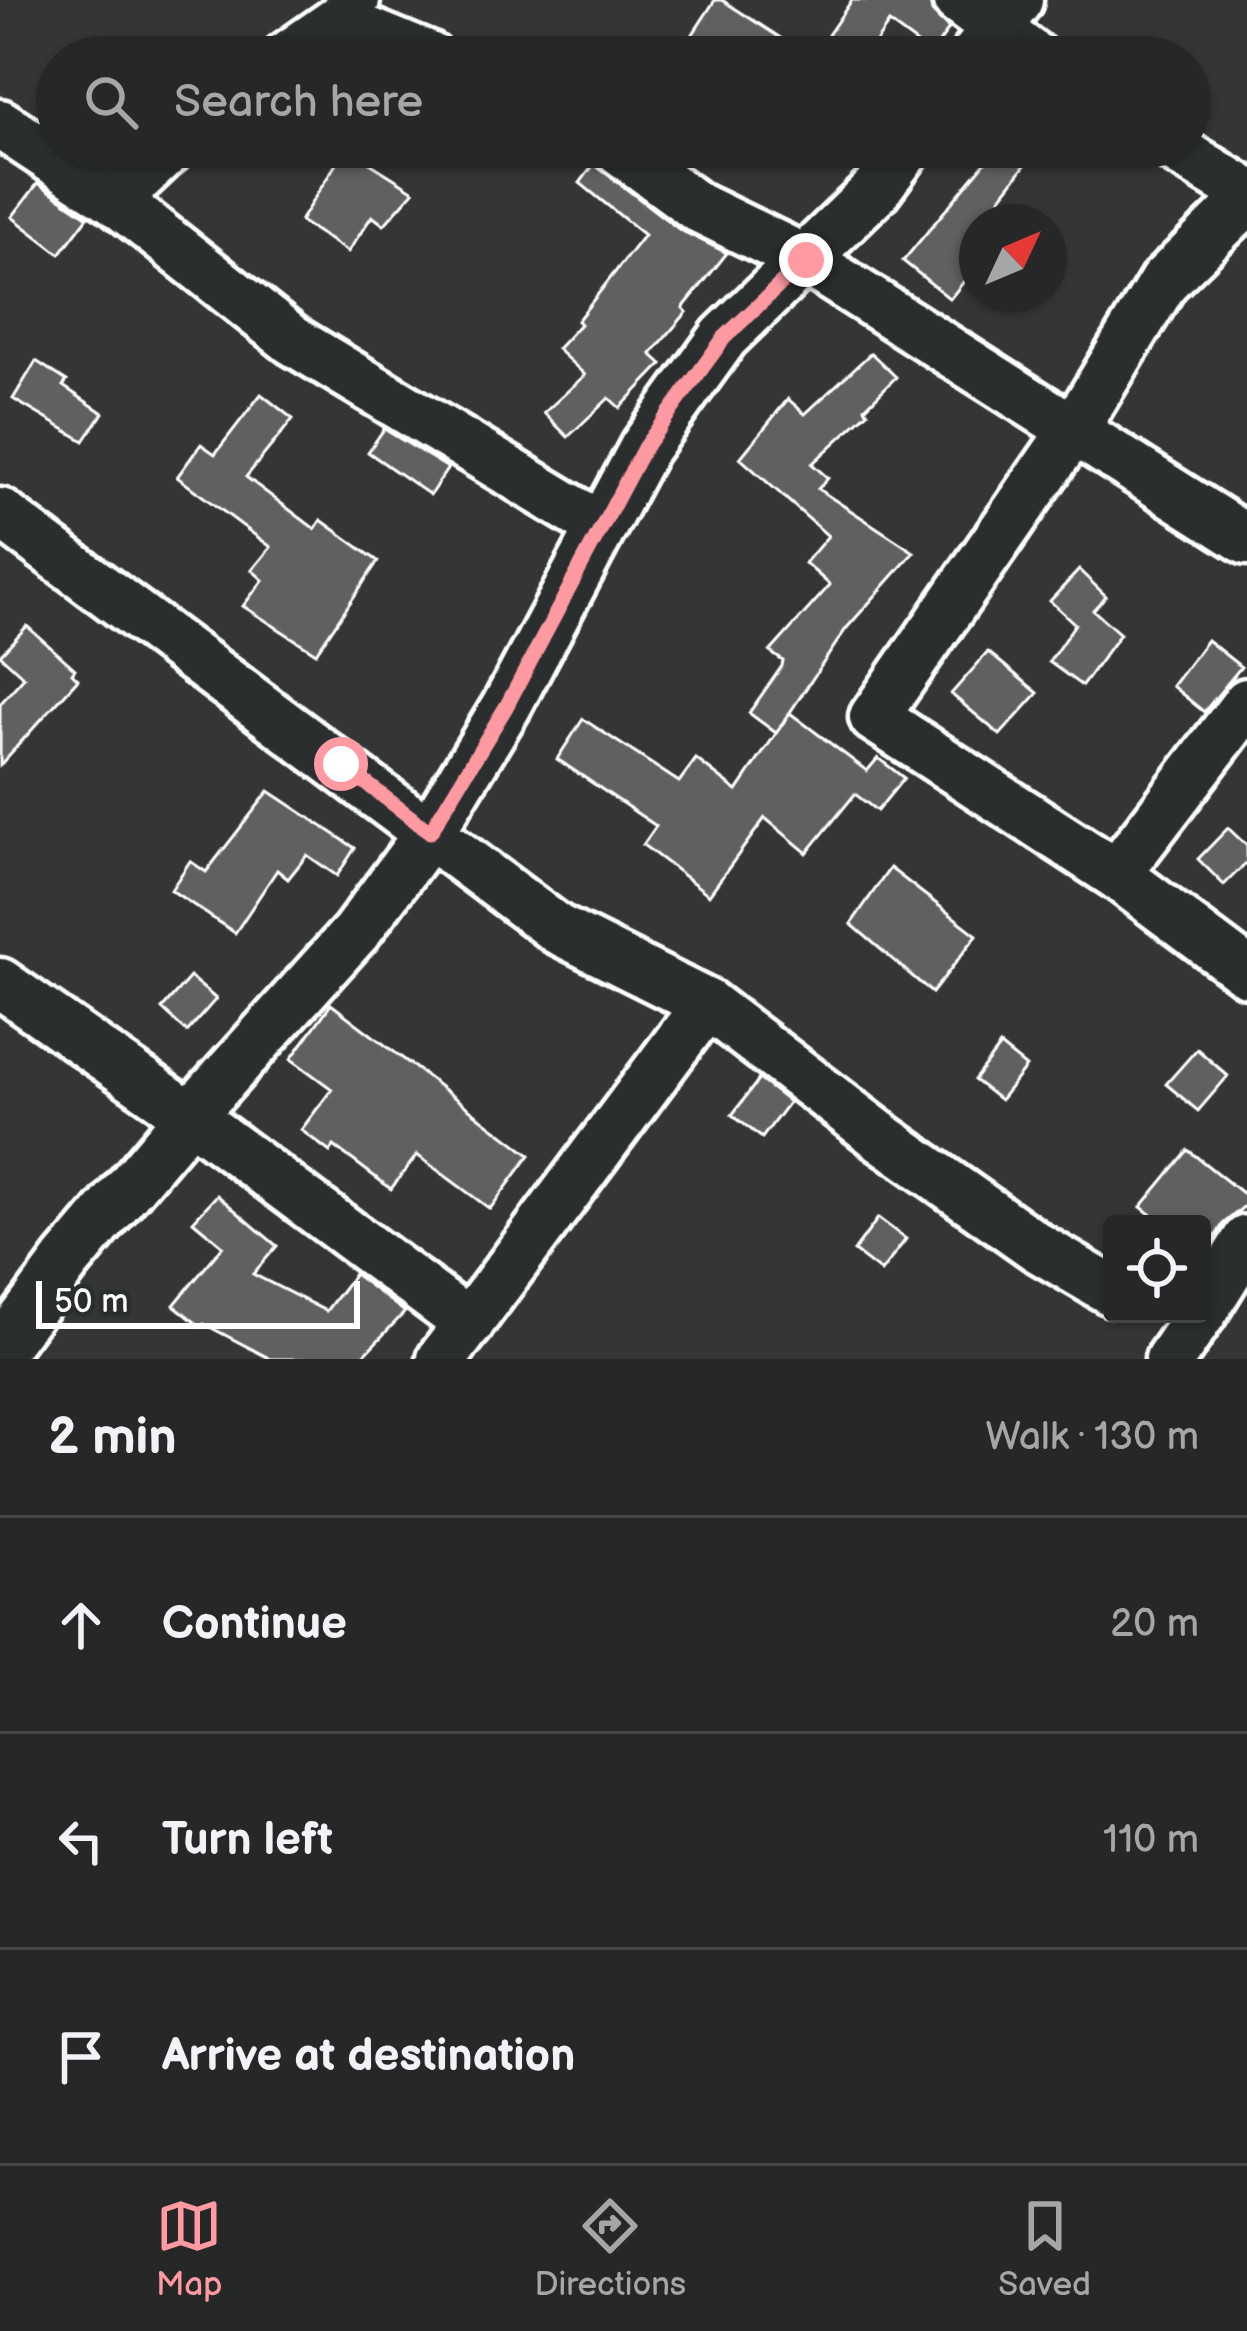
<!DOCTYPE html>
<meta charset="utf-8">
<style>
body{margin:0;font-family:"Balsamiq Sans",sans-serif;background:#323434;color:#f1f3f6}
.controls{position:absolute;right:36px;bottom:36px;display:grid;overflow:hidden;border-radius:12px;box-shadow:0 3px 9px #0004}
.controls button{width:108px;height:108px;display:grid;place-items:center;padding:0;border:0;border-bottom:3px solid #424445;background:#262828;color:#f1f3f6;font:60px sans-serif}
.compass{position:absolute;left:959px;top:204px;width:108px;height:108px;border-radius:50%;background:#262828;box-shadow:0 3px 9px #0004;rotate:46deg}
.scale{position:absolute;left:36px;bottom:30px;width:324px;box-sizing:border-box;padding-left:12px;border:6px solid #fff;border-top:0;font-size:33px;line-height:42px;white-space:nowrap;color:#fff;-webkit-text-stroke:9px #2a2d2e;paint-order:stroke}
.stop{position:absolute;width:36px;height:36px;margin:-27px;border:9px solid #ff9aa2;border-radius:50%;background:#fff}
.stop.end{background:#ff9aa2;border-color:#fff;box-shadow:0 3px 12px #0008}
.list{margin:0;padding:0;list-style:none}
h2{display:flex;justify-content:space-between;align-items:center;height:156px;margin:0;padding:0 48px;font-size:51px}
h2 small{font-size:39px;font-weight:400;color:#a4a6a8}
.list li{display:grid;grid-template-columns:78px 1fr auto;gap:36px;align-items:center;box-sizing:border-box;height:216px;padding:0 48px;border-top:3px solid #424445}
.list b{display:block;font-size:45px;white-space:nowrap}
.list em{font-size:39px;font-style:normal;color:#a4a6a8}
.icon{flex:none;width:66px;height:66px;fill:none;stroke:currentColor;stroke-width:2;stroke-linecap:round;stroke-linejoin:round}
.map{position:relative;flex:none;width:1247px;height:1359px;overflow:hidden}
.search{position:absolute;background:#262828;box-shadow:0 3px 9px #0004;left:36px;right:36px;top:36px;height:132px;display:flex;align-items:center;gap:30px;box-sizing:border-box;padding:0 42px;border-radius:66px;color:#a4a6a8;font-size:45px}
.sheet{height:804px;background:#262828}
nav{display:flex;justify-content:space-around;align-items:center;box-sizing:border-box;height:168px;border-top:3px solid #424445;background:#262828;font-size:33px;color:#a4a6a8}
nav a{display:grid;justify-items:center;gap:6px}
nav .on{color:#ff9aa2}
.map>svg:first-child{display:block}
.building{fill:#5f6162;stroke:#fff;stroke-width:3}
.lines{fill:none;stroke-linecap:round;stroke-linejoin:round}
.minor-casing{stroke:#fff;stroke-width:57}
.minor{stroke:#2a2d2e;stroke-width:48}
.route{stroke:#ff9aa2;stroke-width:15}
</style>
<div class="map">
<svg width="1247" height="1359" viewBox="0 0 1247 1359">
<rect width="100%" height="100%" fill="#333536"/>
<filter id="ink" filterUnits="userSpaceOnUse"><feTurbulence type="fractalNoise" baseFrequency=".00833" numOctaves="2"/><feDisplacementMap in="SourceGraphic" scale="24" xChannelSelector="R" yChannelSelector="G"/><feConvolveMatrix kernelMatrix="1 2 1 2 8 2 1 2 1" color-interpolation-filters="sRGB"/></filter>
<g filter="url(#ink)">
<g class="building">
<polygon points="715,0 722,0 810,57 678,57"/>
<polygon points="852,0 930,0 932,12 949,29 931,54 889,23 866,57 853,57 826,38"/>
<polygon points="998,147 1039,147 1000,198 1029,222 977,222 977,265 950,299 903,261"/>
<polygon points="346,148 414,191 384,225 372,216 348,252 300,221"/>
<polygon points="594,164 680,230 727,253 683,308 687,312 651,354 662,364 620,408 609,398 568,437 544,413 585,375 557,349 580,324 577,321 644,235 580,183"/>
<polygon points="38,183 88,217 60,254 12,217"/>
<polygon points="871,353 896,377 865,408 868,412 812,464 828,478 818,489 914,552 846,629 776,733 749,713 782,666 783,661 770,652 830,585 805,563 828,536 740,458 788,399 805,414"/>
<polygon points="36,361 67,381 63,386 103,413 84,441 13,399"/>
<polygon points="261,394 293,419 246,477 315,529 321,520 378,561 316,653 243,606 263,580 252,570 271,547 177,477 201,444 215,454"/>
<polygon points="384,429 448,468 430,495 368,452"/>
<polygon points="1079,570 1106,596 1093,610 1120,634 1082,686 1049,662 1075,624 1050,601"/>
<polygon points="27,626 75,669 72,673 78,679 0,765 0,704 24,677 0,655"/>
<polygon points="1207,640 1241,667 1204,712 1172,686"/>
<polygon points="988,652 1038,693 1000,735 951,694"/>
<polygon points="790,713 867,771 878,758 904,778 877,811 855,794 807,853 765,818 709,895 643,845 656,826 557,759 583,719 679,782 696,759 737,791"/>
<polygon points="269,791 355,848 337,876 307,855 288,879 277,870 235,933 171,890 190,861 206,872"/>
<polygon points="1228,828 1247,846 1247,862 1224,885 1198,859"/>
<polygon points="890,868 977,935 932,993 851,924"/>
<polygon points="190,977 216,999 187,1032 162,1009"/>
<polygon points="331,1004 530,1155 490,1209 417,1155 391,1189 334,1146 330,1152 301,1130 332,1089 291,1059"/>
<polygon points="1000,1046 1026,1067 1000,1100 974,1080"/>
<polygon points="1197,1049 1228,1076 1198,1111 1166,1084"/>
<polygon points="759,1079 789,1102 762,1138 732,1115"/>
<polygon points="1188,1150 1247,1197 1247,1204 1223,1224 1202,1259 1202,1224 1163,1224 1141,1207"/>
<polygon points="217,1195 277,1246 253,1274 326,1311 354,1274 405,1312 360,1359 271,1359 204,1324 201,1327 174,1305 223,1246 193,1221"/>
<polygon points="878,1218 906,1239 881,1272 854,1251"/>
</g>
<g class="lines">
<g class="minor-casing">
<g id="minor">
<polyline points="958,0 1034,57"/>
<polyline points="339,20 429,57"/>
<polyline points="286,57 339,20 355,0"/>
<polyline points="974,57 1018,0"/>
<polyline points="0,124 115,200 292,340 601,527"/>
<polyline points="616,147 697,207 806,260 1247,540"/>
<polyline points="1172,147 1247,193"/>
<polyline points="115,200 171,147"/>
<polyline points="1247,200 1164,281 1074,429 874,717 1116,874 1247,972"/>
<polyline points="0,513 557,929 707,1004 880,1136 1037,1247 1112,1291"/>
<polyline points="1116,874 1247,703"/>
<polyline points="0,983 190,1116 469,1324"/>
<polyline points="1202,1313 1247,1240"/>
<polyline points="0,1351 67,1261 190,1116 356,932 430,832 506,707 644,448 724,337 876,190 908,147"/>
<polyline points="442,1359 707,1004"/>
<polyline points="1170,1359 1201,1314"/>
</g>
</g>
<use href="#minor" class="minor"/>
</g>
</g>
<g class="lines" filter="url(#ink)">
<polyline class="route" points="341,764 430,832 506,707 644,448 724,338 806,260"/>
</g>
</svg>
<div class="controls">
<button><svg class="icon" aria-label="locate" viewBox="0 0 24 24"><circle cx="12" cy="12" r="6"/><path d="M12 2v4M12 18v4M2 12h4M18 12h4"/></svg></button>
</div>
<svg class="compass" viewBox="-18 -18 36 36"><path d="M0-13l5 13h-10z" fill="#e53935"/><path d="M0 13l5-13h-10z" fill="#a4a6a8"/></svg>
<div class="scale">50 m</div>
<div class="stop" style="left:341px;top:764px"></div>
<div class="stop end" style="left:806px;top:260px"></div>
<div class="search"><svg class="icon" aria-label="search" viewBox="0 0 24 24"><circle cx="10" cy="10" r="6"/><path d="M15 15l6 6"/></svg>Search here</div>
</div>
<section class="sheet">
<h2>2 min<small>Walk · 130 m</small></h2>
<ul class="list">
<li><svg class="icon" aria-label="ahead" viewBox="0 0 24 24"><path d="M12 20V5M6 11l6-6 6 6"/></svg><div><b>Continue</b></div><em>20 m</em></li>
<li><svg class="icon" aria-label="left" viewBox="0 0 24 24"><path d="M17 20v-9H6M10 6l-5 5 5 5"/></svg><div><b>Turn left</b></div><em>110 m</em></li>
<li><svg class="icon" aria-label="arrive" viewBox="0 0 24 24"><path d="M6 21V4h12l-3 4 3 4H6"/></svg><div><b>Arrive at destination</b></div></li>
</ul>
</section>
<nav>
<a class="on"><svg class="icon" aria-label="map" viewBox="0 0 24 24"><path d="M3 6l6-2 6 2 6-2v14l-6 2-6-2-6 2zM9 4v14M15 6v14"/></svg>Map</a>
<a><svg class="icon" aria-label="directions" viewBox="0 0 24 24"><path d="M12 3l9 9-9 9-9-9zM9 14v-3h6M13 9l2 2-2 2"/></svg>Directions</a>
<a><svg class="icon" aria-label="saved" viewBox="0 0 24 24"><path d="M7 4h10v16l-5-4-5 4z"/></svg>Saved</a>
</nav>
